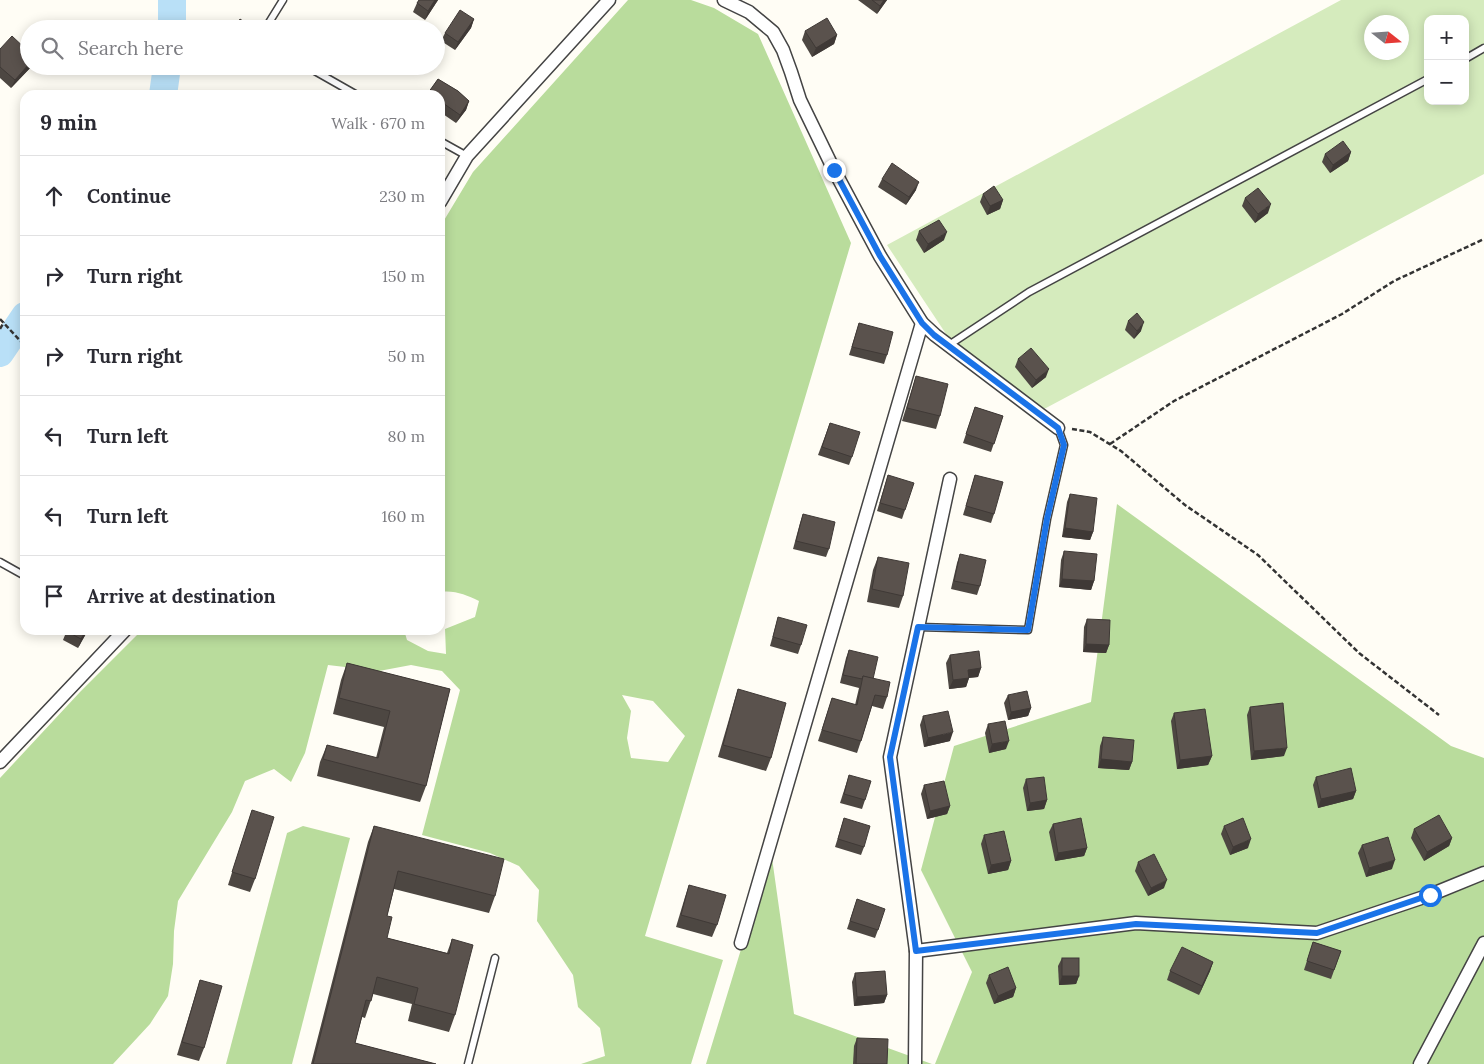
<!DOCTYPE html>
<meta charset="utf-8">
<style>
body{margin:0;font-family:Lora,serif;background:#f2f2f3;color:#2b2b33}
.controls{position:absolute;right:15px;top:15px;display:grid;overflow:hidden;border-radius:10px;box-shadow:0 2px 12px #0003}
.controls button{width:45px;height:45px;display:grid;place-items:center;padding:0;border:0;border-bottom:1px solid #e1e1e2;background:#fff;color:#2b2b33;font:25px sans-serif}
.compass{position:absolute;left:1364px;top:15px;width:45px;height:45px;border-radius:50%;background:#fff;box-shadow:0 2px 12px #0003;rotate:107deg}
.stop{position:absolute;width:15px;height:15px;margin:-11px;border:4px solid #1a73e8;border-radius:50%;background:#fff}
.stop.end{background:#1a73e8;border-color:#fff;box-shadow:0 1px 5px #0008}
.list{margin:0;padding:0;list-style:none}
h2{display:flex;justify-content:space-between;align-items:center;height:65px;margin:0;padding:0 20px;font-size:21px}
h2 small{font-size:16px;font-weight:400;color:#7c7c81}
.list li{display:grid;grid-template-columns:32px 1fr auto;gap:15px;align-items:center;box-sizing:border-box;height:80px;padding:0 20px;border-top:1px solid #e1e1e2}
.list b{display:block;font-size:19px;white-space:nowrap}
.list em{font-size:16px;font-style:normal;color:#7c7c81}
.icon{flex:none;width:28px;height:28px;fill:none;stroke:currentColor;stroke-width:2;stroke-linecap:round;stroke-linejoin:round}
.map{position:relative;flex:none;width:1484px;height:1064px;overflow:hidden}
.search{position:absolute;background:#fff;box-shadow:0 2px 12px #0003;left:20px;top:20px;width:425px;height:55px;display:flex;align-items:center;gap:12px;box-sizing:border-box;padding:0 18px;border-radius:28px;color:#7c7c81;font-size:19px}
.panel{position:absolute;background:#fff;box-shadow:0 2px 12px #0003;left:20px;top:90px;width:425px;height:545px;border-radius:15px}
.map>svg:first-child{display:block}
.green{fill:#d5ebbd;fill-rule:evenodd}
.forest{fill:#b9dc9c;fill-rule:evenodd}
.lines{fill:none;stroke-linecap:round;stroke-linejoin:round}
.river{stroke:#b9e0f7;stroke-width:28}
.service-casing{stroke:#444;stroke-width:9}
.minor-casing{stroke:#444;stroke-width:15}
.path{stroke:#333;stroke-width:2.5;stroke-dasharray:5 2.5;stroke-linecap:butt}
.service{stroke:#fff;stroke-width:6}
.minor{stroke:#fff;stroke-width:12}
.wall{fill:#4d4742}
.shaded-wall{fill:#3f3936}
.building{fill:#5a524d;stroke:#3f3936}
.route{stroke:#1a73e8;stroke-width:6}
</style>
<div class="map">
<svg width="1484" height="1064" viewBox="0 0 1484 1064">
<rect width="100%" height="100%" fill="#fffdf5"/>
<path class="green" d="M1341 0H1484V174L1046 408 1036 409 956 349 887 245ZM1428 19H1465V101H1428ZM1372 22H1402V52H1372Z"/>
<g class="forest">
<path d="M628 0H691L714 8 758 34 851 243 645 936 723 960 691 1064H581L605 1056 600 1028 578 1007 573 975 537 921 539 890 519 866 490 853 422 835 460 690 442 671 411 665 379 671 328 665 305 753 291 782 274 769 245 781 232 812 178 901 174 931 173 964 168 996 150 1024 113 1064H0V778L80 692 142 630H404L407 640 428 651 446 654 445 629 475 617 479 601C466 595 455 590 440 592V227L473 172ZM622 695 653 701 685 736 668 762 631 758 627 738 631 711Z"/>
<polygon points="1117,504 1451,746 1484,758 1484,1064 935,1064 972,972 921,870 954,746 1091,702"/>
<polygon points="303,826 350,838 292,1064 226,1064 287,833"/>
<polygon points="771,851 794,1014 932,1064 706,1064"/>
</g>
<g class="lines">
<g class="river">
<polyline points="172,0 172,29"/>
<polyline points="163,95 167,66"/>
<polyline points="0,353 25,316"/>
</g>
<g class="service-casing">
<g id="service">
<polyline points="265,29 283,0"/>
<polyline points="1465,59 1484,48"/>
<polyline points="306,66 357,95"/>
<polyline points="440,141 467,156"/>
<polyline points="949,345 1029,292 1428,79"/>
<polyline points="0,562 25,576"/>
<polyline points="918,627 1028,630 1047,519 1064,445 1058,428"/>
<polyline points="468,1064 495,958"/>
</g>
</g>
<g class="minor-casing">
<g id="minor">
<polyline points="724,0 749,12 773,32 783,50 791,72 800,100 834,170 880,256 922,323 935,335 1058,428"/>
<polyline points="440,202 467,156 609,0"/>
<polyline points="0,762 125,630"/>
<polyline points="741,943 922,323"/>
<polyline points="916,951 1136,923 1317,933 1430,895 1484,873"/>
<polyline points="915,1064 916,951 890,757 950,479"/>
<polyline points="1420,1064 1484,943"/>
</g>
</g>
<g class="path">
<polyline points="0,319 25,346"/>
<polyline points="0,329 4,322"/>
<polyline points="1072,429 1090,432 1121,451 1185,505 1258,555 1359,653 1439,715"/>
<polyline points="1110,444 1174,401 1342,314 1394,281 1484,239"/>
</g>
<use href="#service" class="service"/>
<use href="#minor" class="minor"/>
</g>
<g class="wall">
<polygon points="419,0 438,0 425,20 413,12 417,3"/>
<polygon points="858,0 887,0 877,14"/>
<polygon points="474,19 471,28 455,50 441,41 445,33"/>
<polygon points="805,31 837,35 834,44 812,57 802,40"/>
<polygon points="0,49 29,66 32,66 11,88 0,78"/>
<polygon points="438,79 458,91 469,101 466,110 456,123 440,112 440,95 427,95"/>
<polygon points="1351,152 1348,161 1330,173 1322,162 1325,154"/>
<polygon points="882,179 916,190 906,205 878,187"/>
<polygon points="983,194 1003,200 1000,209 987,215 980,202"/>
<polygon points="1245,198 1268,213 1255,223 1242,206"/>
<polygon points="919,231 944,240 924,253 916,240"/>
<polygon points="1128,321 1141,331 1134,339 1125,330"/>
<polygon points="859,323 887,355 884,364 849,355"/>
<polygon points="1018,359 1046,377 1032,388 1015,367"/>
<polygon points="916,376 940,416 936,429 902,421"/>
<polygon points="975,407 1003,416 991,452 963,443"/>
<polygon points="830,423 852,457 849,465 818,455"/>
<polygon points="888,475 905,510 902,519 877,511"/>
<polygon points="975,475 994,514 991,523 963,515"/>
<polygon points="1070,494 1093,532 1090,540 1062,537 1067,502"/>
<polygon points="803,514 829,549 826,557 793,549 800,523"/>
<polygon points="1064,551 1094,581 1091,590 1059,587 1061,560"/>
<polygon points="960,554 980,586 977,595 951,589 957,563"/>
<polygon points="878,557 903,596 899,608 867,602 873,570"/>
<polygon points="778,617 801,645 798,654 770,646"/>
<polygon points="1087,619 1109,645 1106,653 1083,652 1084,627"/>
<polygon points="67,630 88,630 78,648 63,640"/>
<polygon points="849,650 887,697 883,709 872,706 861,741 857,753 818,741 832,698 855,705 859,688 840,683 846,658"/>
<polygon points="950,655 981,668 978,677 969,678 966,687 949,689 946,663"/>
<polygon points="347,663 450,689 426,786 420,802 317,776 320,762 327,745 376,758 384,727 333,714 341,680"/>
<polygon points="738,689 771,758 766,771 718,757 734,702"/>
<polygon points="1008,695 1031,708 1028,716 1008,720 1004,703"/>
<polygon points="1250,707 1284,756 1251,760 1247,715"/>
<polygon points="1174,713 1212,756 1208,765 1177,769 1171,721"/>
<polygon points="923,716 950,741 924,747 920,725"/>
<polygon points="988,724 1006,749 989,753 985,733"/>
<polygon points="1103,737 1132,762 1129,770 1098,768 1100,746"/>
<polygon points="849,775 865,800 862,809 840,803"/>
<polygon points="1316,777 1356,791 1353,799 1318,808 1313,785"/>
<polygon points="1026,779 1047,800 1044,809 1027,811 1023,788"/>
<polygon points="924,785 950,806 947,814 927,819 921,794"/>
<polygon points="252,810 255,879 250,892 228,885"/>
<polygon points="844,818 864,847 861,855 835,847"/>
<polygon points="1053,824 1087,848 1084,856 1055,861 1049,832"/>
<polygon points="374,826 495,896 489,913 394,889 387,916 387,938 447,953 452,939 455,1015 449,1032 408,1021 412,1004 373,994 365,1018 362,1017 355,1043 436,1064 311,1064 368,842"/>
<polygon points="1224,826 1248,848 1230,855 1221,834"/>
<polygon points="1414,829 1452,838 1449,846 1424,861 1411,838"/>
<polygon points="984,835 1011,861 1008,870 988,874 981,844"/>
<polygon points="1362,845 1392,869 1366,877 1358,853"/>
<polygon points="1138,862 1164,888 1148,896 1135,871"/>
<polygon points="689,885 717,925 712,937 676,927 685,897"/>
<polygon points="857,899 878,930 875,938 847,929"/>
<polygon points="1313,942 1341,951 1331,979 1304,970"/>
<polygon points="1062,958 1079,976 1076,984 1059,985 1058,966"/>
<polygon points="1213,962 1210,971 1199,995 1167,980 1170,971"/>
<polygon points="855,973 887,995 884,1003 854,1006 852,982"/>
<polygon points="989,975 1016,988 1013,997 994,1004 986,983"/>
<polygon points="200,980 204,1048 199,1061 177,1055 196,993"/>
<polygon points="857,1038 887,1064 853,1064 854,1046"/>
</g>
<g class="shaded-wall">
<polygon points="435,0 438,0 425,20 428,11"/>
<polygon points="884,0 887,0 877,14 880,6"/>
<polygon points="474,19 471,28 455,50 458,42"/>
<polygon points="837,35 834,44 812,57 816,48"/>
<polygon points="29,64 29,66 32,66 11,88 15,80"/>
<polygon points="469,101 466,110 456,123 460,115"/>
<polygon points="1351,152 1348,161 1330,173 1333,165"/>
<polygon points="919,182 916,190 906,205 909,197"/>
<polygon points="1003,200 1000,209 987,215 990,206"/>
<polygon points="1271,204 1268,213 1255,223 1258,214"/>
<polygon points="947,232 944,240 924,253 928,244"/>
<polygon points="1144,322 1141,331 1134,339 1137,331"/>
<polygon points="1049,369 1046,377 1032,388 1036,380"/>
<polygon points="1065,528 1093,532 1090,540 1062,537"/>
<polygon points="1062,579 1094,581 1091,590 1059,587"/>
<polygon points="86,630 88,630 78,648 81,639"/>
<polygon points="1086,644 1109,645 1106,653 1083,652"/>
<polygon points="981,668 978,677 965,678 968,670"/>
<polygon points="969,678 966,687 949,689 953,680"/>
<polygon points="1031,708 1028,716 1008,720 1011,712"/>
<polygon points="953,732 950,741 924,747 928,738"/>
<polygon points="1009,741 1006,749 989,753 992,744"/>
<polygon points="1287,748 1284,756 1251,760 1254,751"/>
<polygon points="1212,756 1208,765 1177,769 1180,760"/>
<polygon points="1101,759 1132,762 1129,770 1098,768"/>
<polygon points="1356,791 1353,799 1318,808 1321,799"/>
<polygon points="1047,800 1044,809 1027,811 1030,803"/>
<polygon points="950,806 947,814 927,819 930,811"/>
<polygon points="1452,838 1449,846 1424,861 1427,852"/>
<polygon points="1251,839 1248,848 1230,855 1233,847"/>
<polygon points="1087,848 1084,856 1055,861 1058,853"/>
<polygon points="1395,860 1392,869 1366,877 1369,868"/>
<polygon points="1011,861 1008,870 988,874 991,865"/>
<polygon points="1167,880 1164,888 1148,896 1151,888"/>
<polygon points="1213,962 1210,971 1199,995 1202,986"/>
<polygon points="1062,976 1079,976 1076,984 1059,985"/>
<polygon points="1016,988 1013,997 994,1004 998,996"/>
<polygon points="887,995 884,1003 854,1006 857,997"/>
</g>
<g class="building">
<polygon points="419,0 435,0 428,11 417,3"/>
<polygon points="872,0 884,0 880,6"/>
<polygon points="460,10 474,19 458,42 445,33"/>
<polygon points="827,18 837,35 816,48 805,31"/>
<polygon points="240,19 254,29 234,29"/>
<polygon points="12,36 29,52 29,64 15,80 0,67 0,49"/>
<polygon points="438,79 458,91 469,101 460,115 440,101 440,95 431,95 428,93"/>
<polygon points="1343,141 1351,152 1333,165 1325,154"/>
<polygon points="892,163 919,182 909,197 882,179"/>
<polygon points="994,186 1003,200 990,206 983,194"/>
<polygon points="1258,188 1271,204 1258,214 1245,198"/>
<polygon points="939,220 947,232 928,244 919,231"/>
<polygon points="1137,313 1144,322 1137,331 1128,321"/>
<polygon points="859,323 893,332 887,355 852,347"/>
<polygon points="1031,348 1049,369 1036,380 1018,359"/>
<polygon points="916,376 948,384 940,416 907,408"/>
<polygon points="975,407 1003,416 994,444 966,434"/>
<polygon points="830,423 860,432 852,457 822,447"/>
<polygon points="888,475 914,483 905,510 880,503"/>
<polygon points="975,475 1003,482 994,514 966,506"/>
<polygon points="1070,494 1097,498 1093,532 1065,528"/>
<polygon points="803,514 835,522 829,549 796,541"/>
<polygon points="1064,551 1097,554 1094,581 1062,579"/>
<polygon points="960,554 986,560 980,586 954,581"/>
<polygon points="878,557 909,563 903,596 872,589"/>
<polygon points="778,617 807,625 801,645 773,637"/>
<polygon points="1087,619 1110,620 1109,645 1086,644"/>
<polygon points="67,630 86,630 81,639 66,631"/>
<polygon points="849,650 878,657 873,679 863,676 862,679 843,675"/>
<polygon points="979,651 981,668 968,670 969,678 953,680 950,655"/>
<polygon points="347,663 450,689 426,786 323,759 327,745 378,758 390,711 339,698"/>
<polygon points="863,676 890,682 887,697 875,695 861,741 822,730 832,698 857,705"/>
<polygon points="738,689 786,703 771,758 723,745"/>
<polygon points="1027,691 1031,708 1011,712 1008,695"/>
<polygon points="1283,703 1287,748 1254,751 1250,707"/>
<polygon points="1205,709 1212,756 1180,760 1174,713"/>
<polygon points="948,711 953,732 928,738 923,716"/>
<polygon points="1005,721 1009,741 992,744 988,724"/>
<polygon points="1103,737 1134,740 1132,762 1101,759"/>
<polygon points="1351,768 1356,791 1321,799 1316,777"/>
<polygon points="849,775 871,781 865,800 844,794"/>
<polygon points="1044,777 1047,800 1030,803 1026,779"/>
<polygon points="944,781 950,806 930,811 924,785"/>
<polygon points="252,810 274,817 255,879 232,872"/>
<polygon points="1439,815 1452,838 1427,852 1414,829"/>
<polygon points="844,818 870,826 864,847 838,839"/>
<polygon points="1081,818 1087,848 1058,853 1053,824"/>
<polygon points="1243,818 1251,839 1233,847 1224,826"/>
<polygon points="374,826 504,859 495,896 398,871 387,916 392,917 387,938 449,954 452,939 473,945 455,1015 414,1004 418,988 377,977 371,1001 366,1000 355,1043 436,1064 313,1064"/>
<polygon points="1004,831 1011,861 991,865 984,835"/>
<polygon points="1388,837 1395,860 1369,868 1362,845"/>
<polygon points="1154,854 1167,880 1151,888 1138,862"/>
<polygon points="689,885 726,895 717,925 681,915"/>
<polygon points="857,899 885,909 878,930 850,921"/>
<polygon points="1313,942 1341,951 1334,970 1307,961"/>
<polygon points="1182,947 1213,962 1202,986 1170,971"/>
<rect x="1062" y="958" width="17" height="18"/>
<polygon points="1008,967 1016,988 998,996 989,975"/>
<polygon points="885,971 887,995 857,997 855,973"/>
<polygon points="200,980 222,986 204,1048 182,1042"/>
<polygon points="857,1038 888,1039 887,1064 856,1064"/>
</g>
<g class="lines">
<polyline class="route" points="834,170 880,256 922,323 934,335 1058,428 1064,445 1047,519 1028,630 918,627 890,757 916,951 1136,924 1317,933 1430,895"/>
</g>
</svg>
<div class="controls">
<button>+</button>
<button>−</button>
</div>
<svg class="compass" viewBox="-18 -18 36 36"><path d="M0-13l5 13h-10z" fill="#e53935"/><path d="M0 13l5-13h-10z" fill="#7c7c81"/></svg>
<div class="stop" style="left:1430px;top:895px"></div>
<div class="stop end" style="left:834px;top:170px"></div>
<div class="search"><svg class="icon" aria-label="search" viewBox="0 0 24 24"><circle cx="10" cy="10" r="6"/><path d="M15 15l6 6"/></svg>Search here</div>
<section class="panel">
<h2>9 min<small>Walk · 670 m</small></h2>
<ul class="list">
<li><svg class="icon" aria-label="ahead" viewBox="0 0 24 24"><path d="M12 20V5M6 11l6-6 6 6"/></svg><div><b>Continue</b></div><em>230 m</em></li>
<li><svg class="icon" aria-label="right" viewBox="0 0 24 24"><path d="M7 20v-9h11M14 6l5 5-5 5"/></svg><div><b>Turn right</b></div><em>150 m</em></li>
<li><svg class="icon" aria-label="right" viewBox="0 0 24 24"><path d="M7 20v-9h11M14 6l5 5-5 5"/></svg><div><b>Turn right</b></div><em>50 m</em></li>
<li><svg class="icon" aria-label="left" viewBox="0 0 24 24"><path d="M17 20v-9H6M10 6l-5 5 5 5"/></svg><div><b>Turn left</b></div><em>80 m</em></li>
<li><svg class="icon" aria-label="left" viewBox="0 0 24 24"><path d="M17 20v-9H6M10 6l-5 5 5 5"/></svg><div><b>Turn left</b></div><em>160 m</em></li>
<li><svg class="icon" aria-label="arrive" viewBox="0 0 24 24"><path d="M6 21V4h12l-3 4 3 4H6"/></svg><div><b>Arrive at destination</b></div></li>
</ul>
</section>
</div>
